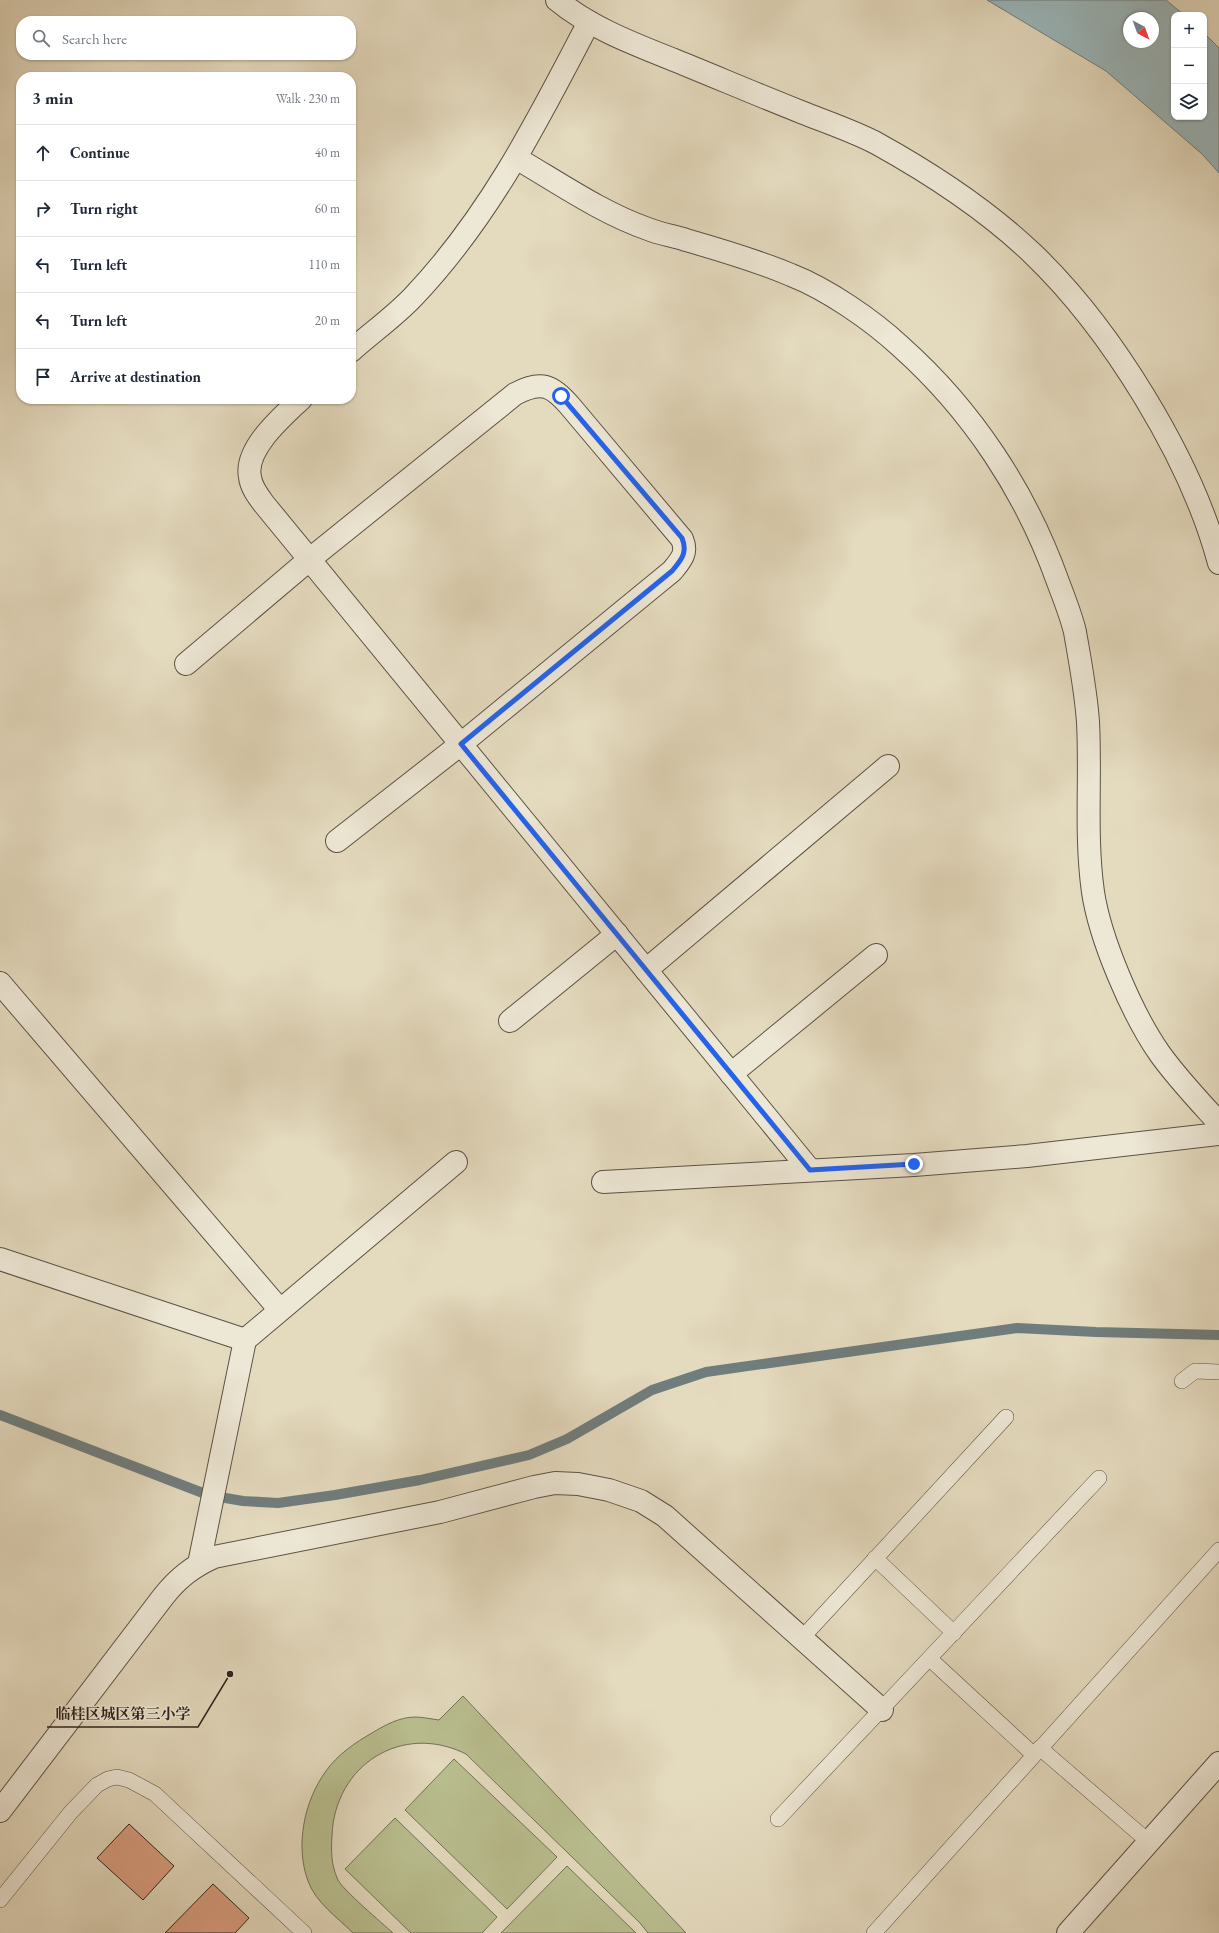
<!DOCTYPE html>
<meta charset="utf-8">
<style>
body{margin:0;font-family:"EB Garamond","Noto Serif SC",serif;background:#f2f2f3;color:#1f2937}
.controls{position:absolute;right:12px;top:12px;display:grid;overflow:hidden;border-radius:8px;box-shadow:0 1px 3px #0004}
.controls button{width:36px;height:36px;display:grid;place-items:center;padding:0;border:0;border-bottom:1px solid #e0e1e3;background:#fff;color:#1f2937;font:20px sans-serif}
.compass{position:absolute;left:1123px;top:12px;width:36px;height:36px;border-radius:50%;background:#fff;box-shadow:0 1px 3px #0004;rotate:139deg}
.stop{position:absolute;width:12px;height:12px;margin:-9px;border:3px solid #2563eb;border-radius:50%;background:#fff}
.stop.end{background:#2563eb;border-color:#fff;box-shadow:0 1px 4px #0008}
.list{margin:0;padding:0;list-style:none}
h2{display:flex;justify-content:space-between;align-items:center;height:52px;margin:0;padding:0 16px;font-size:17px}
h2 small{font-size:13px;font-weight:400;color:#747a83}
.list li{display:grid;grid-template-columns:26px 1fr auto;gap:12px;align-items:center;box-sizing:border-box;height:56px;padding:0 16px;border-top:1px solid #e0e1e3}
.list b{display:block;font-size:15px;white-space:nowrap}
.list em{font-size:13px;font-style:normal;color:#747a83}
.icon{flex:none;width:22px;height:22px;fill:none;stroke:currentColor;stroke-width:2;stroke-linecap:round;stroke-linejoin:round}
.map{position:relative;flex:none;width:1219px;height:1933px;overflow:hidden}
.search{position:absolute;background:#fff;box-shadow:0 1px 3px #0004;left:16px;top:16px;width:340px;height:44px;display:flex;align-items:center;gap:10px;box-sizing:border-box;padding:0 14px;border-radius:16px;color:#747a83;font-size:15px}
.panel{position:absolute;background:#fff;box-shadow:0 1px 3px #0004;left:16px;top:72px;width:340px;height:332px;border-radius:16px}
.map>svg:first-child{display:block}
.green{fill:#b9be8f;stroke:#747156}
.water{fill:#9bb8bd;stroke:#707d7d;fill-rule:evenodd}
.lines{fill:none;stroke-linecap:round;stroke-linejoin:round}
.stream{stroke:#707d7d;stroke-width:10}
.building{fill:#da9e80;stroke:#2f241c}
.service-casing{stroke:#5c5244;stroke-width:16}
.minor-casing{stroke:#5c5244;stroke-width:24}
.service{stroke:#ede7d5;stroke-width:15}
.minor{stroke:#ede7d5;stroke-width:22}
.route{stroke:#2563eb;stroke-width:5}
.leader{fill:none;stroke:#2f241c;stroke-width:1.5}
.callout-dot{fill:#2f241c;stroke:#ede7d5;stroke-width:1.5}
.callout-label{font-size:15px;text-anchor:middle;font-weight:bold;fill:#2f241c;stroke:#ede7d5;stroke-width:3;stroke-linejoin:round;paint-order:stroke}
</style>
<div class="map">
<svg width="1219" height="1933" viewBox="0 0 1219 1933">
<rect width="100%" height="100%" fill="#e4dabe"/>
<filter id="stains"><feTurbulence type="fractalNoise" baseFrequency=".005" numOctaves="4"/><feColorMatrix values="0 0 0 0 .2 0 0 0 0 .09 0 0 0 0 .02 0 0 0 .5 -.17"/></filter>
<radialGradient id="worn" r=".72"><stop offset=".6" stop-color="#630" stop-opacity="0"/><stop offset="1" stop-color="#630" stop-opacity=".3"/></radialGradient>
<g class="green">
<path d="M463 1696 686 1933H648L640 1923 466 1754C402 1722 335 1765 332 1835 331 1851 331 1865 338 1880 343 1890 382 1923 393 1933H353C337 1917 316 1903 308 1881 295 1846 304 1801 326 1771 337 1755 356 1742 372 1733 385 1725 400 1717 415 1717 423 1717 431 1719 439 1720Z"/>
<polygon points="454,1759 557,1857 507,1909 405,1810"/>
<polygon points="395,1818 497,1917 482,1933 411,1933 345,1869"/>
<polygon points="567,1866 636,1933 501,1933"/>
</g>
<path class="water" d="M987 0H1166L1184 15H1174V117H1204V33L1219 48V173L1202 154 1106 71ZM1129 18H1153V42H1129Z"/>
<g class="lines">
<polyline class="stream" points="0,1415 208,1495 243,1501 278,1503 335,1495 420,1480 529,1455 567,1439 652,1390 706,1372 1017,1328 1096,1332 1219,1335"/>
</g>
<g class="building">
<polygon points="129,1824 174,1866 143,1900 97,1858"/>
<polygon points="213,1884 249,1918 235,1933 165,1933"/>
</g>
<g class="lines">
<g class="service-casing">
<g id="service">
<polyline points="1182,1381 1195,1371 1219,1372"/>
<polyline points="875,1558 954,1633"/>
<polyline points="802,1638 1006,1417"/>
<polyline points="930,1659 1034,1755"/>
<polyline points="1040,1748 1149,1842"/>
<polyline points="778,1819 1099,1478"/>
<polyline points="0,1900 71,1812 97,1785 108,1779 117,1777 129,1780 155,1794 304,1933"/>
<polyline points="874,1933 1219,1550"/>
</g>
</g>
<g class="minor-casing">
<g id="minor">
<path d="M557 0C591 28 634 44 674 60 716 77 758 95 801 112 826 122 853 131 876 143 932 174 987 210 1033 254 1111 329 1191 458 1219 563"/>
<path d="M516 158C559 183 602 213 648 229 660 234 674 236 686 240 721 250 758 261 791 275 827 289 872 320 900 346 972 410 1026 492 1058 582 1064 598 1071 615 1075 632 1080 661 1086 692 1088 722 1091 778 1085 835 1093 892 1100 939 1132 1014 1160 1054 1178 1079 1199 1101 1219 1123"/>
<path d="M351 351C371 333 394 317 413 297 490 216 538 120 589 22"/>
<path d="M301 399C283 416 244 449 250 477 251 487 258 496 264 504L810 1170"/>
<path d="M186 664 310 559 515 394C541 380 552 385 570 406L682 539C688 553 681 560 672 571L461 744 337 841"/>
<polyline points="646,970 888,766"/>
<polyline points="0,983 280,1310"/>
<polyline points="510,1021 617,934"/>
<polyline points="731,1074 876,955"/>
<polyline points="603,1182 914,1165 1027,1156 1219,1134"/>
<polyline points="0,1259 245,1340 199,1564"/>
<polyline points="245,1340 456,1162"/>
<path d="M0 1811 163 1597C178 1578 192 1567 214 1557L440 1512 534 1487 555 1483 578 1484 609 1490 641 1501 665 1516 882 1710"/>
<polyline points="1068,1933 1219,1763"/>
</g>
</g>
<use href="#service" class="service"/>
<use href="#minor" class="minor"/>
</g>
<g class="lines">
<path class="route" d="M561 396 682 538C688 553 681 560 672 571L461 744 810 1170 914 1164"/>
</g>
<path class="leader" d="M230 1674L198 1727H47"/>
<circle class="callout-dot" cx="230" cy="1674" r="4"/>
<g class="callout-label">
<text x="123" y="1719">临桂区城区第三小学</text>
</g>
<rect width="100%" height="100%" filter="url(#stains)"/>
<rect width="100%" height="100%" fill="url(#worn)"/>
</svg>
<div class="controls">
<button>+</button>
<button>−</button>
<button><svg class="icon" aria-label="layers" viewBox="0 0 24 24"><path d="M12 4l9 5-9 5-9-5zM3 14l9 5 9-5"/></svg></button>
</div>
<svg class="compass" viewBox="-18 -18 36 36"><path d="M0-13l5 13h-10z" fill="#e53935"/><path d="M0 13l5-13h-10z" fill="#747a83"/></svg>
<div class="stop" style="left:561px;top:396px"></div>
<div class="stop end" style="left:914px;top:1164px"></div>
<div class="search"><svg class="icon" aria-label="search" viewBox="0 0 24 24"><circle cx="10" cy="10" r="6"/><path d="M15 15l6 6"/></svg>Search here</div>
<section class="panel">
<h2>3 min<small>Walk · 230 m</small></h2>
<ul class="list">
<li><svg class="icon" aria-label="ahead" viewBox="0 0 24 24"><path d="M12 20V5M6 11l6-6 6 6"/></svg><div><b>Continue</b></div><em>40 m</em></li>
<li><svg class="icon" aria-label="right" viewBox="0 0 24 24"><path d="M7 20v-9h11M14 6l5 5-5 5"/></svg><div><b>Turn right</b></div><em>60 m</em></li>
<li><svg class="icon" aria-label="left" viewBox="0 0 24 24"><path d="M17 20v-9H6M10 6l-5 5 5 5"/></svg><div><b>Turn left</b></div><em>110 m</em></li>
<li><svg class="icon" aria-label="left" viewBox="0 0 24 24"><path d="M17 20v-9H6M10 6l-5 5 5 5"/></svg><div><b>Turn left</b></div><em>20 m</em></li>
<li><svg class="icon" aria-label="arrive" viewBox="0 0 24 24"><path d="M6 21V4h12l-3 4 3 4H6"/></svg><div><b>Arrive at destination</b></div></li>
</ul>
</section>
</div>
